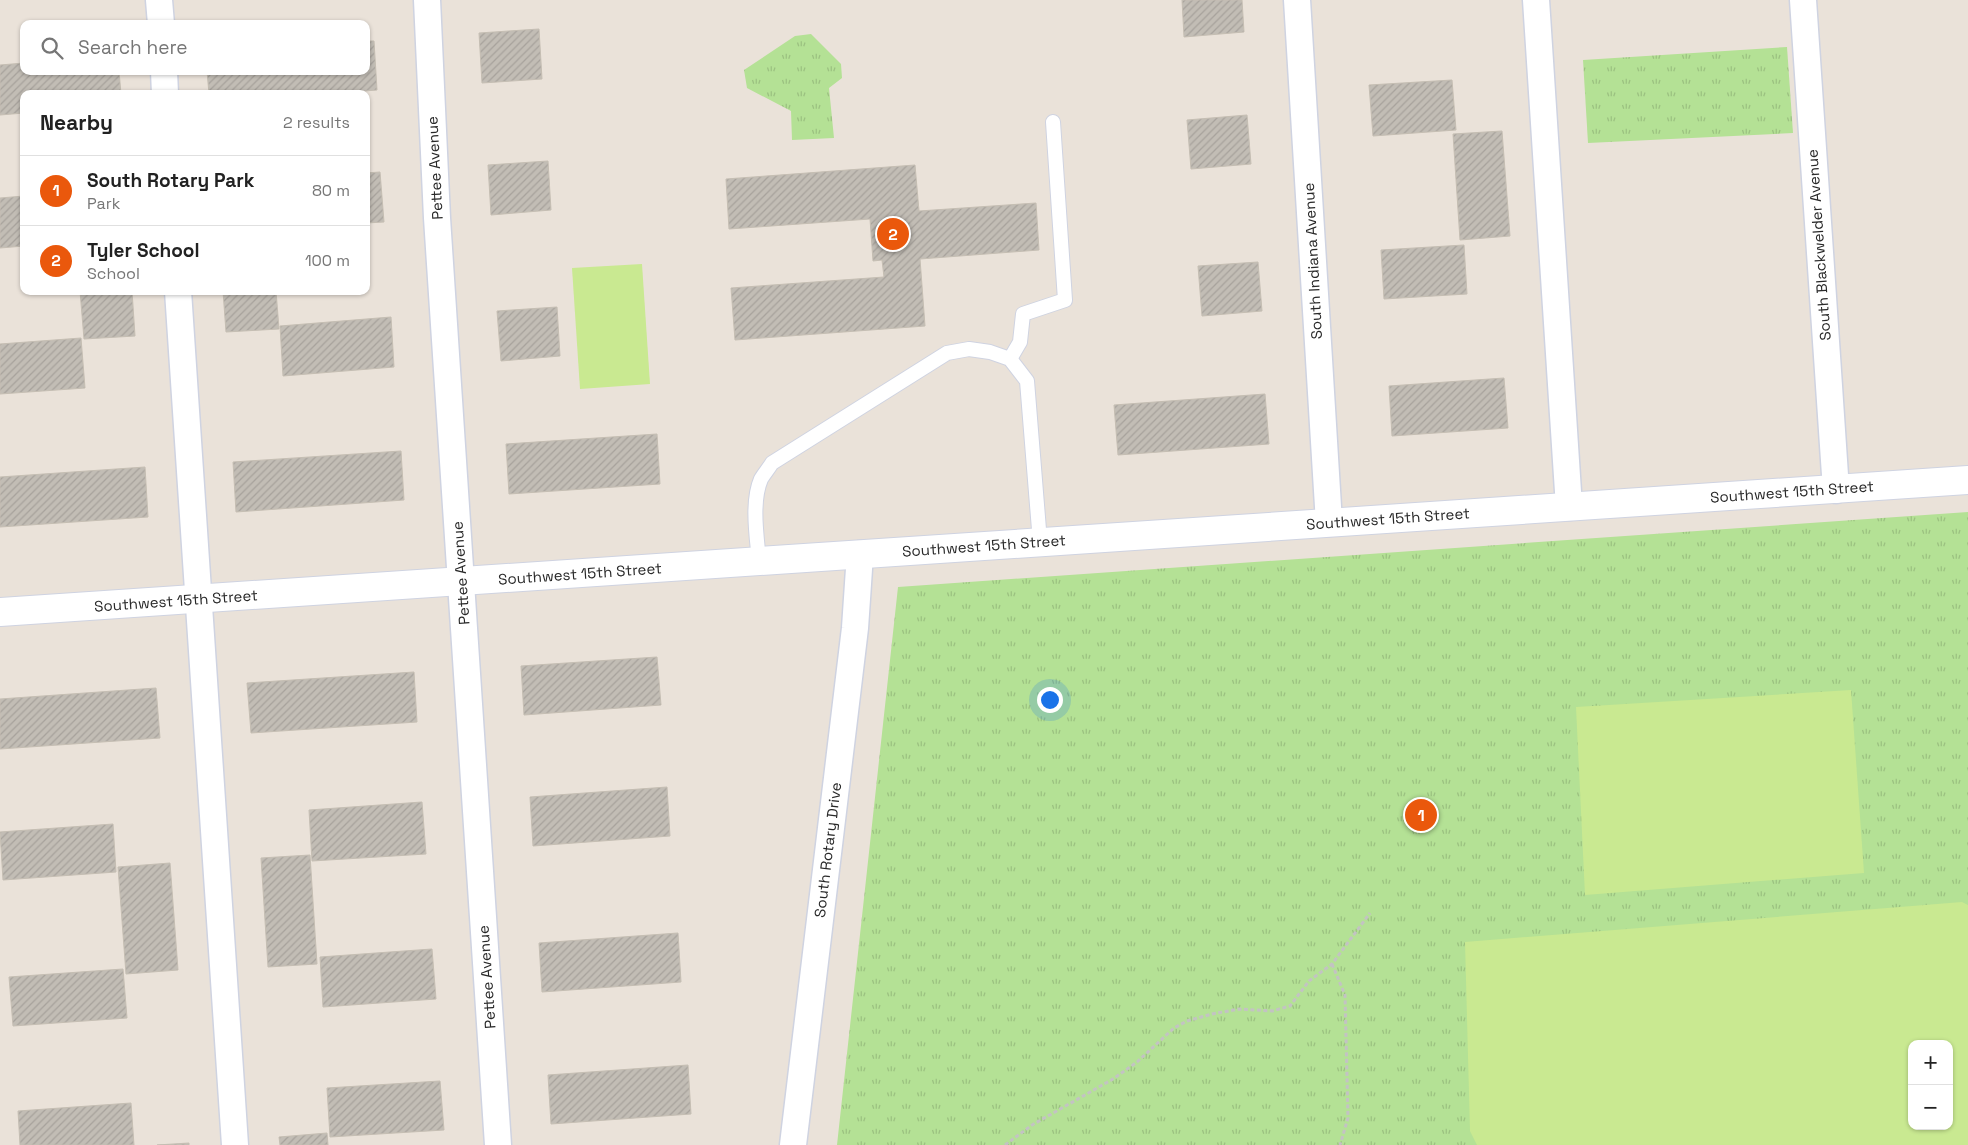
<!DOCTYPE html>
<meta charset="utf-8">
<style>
body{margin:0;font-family:"Space Grotesk",sans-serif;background:#f2f2f2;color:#222}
.controls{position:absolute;right:15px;bottom:15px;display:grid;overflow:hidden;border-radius:10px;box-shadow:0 1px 4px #0004}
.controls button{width:45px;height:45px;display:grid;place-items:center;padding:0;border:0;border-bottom:1px solid #e0e0e0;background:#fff;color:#222;font:25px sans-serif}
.you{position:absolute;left:1049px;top:699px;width:18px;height:18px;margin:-12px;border:4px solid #fff;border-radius:50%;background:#1a73e8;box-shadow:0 0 0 8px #1a73e833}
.badge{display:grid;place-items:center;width:32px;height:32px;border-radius:50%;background:#ea580c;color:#fff;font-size:16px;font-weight:700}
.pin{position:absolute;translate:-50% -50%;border:2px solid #fff;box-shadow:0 1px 5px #0006}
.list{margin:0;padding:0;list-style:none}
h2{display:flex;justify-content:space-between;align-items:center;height:65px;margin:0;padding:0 20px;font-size:21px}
h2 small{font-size:16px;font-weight:400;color:#767676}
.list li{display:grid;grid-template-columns:32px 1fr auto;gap:15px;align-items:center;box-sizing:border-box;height:70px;padding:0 20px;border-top:1px solid #e0e0e0}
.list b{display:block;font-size:19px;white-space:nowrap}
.list p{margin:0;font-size:16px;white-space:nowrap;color:#767676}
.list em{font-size:16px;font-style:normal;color:#767676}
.icon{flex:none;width:28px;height:28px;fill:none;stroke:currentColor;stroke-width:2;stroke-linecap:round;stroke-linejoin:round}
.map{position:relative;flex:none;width:1968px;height:1145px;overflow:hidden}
.search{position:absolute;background:#fff;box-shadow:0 1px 4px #0004;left:20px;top:20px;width:350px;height:55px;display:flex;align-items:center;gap:12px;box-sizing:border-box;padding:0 18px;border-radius:10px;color:#767676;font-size:19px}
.panel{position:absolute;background:#fff;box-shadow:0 1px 4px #0004;left:20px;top:90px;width:350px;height:205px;border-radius:10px}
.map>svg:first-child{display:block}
.park{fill:url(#park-tufts);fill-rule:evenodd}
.pitch{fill:#c9e991;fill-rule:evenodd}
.building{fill:url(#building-hatch);stroke:#c5beb3}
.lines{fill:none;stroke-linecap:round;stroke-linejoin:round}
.service-casing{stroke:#cfd3e1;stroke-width:16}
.minor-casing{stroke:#cfd3e1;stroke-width:29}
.tertiary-casing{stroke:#cfd3e1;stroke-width:30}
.path{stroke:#c3c3c3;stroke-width:3;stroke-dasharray:4 2.5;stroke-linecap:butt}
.service{stroke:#fff;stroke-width:14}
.minor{stroke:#fff;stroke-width:26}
.tertiary{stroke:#fff;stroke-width:28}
.labels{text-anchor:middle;stroke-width:4.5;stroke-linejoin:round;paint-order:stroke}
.street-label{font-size:15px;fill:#282828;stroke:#fff}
</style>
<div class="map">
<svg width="1968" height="1145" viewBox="0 0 1968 1145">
<defs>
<pattern id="park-tufts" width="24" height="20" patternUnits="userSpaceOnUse" patternTransform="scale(1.25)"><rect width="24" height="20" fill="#b4e195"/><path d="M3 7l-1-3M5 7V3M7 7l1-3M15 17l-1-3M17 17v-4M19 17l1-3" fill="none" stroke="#9bc180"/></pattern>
<pattern id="building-hatch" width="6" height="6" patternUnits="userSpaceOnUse" patternTransform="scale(1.25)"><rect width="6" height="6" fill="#c2bdb5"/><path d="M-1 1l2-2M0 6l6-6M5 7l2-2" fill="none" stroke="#a7a29c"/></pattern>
</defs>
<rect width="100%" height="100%" fill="#eae2d9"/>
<g class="park">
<polygon points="811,34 841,64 842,78 829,88 834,138 792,140 791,111 747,88 744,70 795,36"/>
<polygon points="1787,47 1793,133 1588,143 1583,60"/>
<path d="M1968 512V1145H837L898 587ZM1912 1044H1949V1126H1912Z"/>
</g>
<g class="pitch">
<polygon points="642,264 650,384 580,389 572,268"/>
<polygon points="1851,690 1864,873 1585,895 1576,707"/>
<path d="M1962 902 1968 905V1145H1477L1470 1131 1465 942ZM1912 1044H1949V1126H1912Z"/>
</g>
<g class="building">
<polygon points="1182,0 1242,0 1244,32 1184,37"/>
<polygon points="539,29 542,79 482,83 479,33"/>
<polygon points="366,41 374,41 377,90 327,94 209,94 207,71 366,71"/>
<polygon points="24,63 24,71 119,71 121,94 24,94 24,113 0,115 0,65"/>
<polygon points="1452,80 1456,130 1373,136 1369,85"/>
<polygon points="1247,115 1251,164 1191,169 1187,120"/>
<polygon points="1502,131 1510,236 1460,240 1453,134"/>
<polygon points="548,161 551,210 491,215 488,165"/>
<polygon points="915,165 919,211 1036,203 1039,250 920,259 925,326 735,340 731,288 884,277 882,260 873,261 870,219 729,229 726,179"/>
<polygon points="380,172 384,222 366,223 366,173"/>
<polygon points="24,196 24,246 0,248 0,198"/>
<polygon points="1464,245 1467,294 1384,299 1381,250"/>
<polygon points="1258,262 1262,311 1202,316 1198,266"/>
<polygon points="80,291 132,291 135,336 84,339"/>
<polygon points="223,291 276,291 279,329 226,332"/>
<polygon points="557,307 560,356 501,361 497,311"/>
<polygon points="391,317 394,367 283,376 280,326"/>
<polygon points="81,338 85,388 0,394 0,344"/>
<polygon points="1504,378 1508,428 1392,436 1389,386"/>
<polygon points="1265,394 1269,444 1118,455 1114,405"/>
<polygon points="657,434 660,484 509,494 506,444"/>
<polygon points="401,451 404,500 236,512 233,462"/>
<polygon points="145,467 148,517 0,527 0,477"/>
<polygon points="657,657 661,705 524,715 521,666"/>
<polygon points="414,672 417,722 251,733 247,683"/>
<polygon points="156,688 160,738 0,749 0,699"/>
<polygon points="667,787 670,836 533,846 530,797"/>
<polygon points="422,802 426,854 312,861 309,810"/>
<polygon points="113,824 116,872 3,880 0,832"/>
<polygon points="310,855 317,964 268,967 261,858"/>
<polygon points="170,863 178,970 126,974 118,867"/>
<polygon points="678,933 681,982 542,992 539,943"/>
<polygon points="432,949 436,999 323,1007 320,957"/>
<polygon points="123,969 127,1018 13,1026 9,977"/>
<polygon points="688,1065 691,1114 551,1124 548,1075"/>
<polygon points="440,1081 444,1130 330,1137 327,1088"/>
<polygon points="131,1103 134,1145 20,1145 18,1111"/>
<polygon points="327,1133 328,1145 280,1145 279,1137"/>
<polygon points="189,1143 189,1145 157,1145"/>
</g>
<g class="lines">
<g class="service-casing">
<g id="service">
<polyline points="1010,359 1020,342 1023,314 1065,300 1053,122"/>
<path d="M759 561C757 538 751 502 761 479 764 474 769 468 772 463L947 353 969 349 990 352 1010 359 1027 381 1040 542"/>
</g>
</g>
<g class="minor-casing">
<g id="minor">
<polyline points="159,0 161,24"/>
<polyline points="427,0 437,218 498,1145"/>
<polyline points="1297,0 1329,523"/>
<polyline points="1536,0 1569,507"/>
<polyline points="1803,0 1836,490"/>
<polyline points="164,71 165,94"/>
<polyline points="178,291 235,1145"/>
<polyline points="793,1145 855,628 860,554"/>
</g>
</g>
<g class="tertiary-casing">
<polyline id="tertiary" points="0,612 1968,480"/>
</g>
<g class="path">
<polyline points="1332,964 1345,995 1348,1118 1340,1145"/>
<polyline points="1005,1145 1032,1125 1113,1079 1137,1062 1174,1028 1187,1021 1212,1014 1239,1009 1272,1011 1290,1006 1309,981 1332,964 1370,913"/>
</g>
<use href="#service" class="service"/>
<use href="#minor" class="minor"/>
<use href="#tertiary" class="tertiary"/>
</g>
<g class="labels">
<g class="street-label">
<text transform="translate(435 168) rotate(-93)" y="5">Pettee Avenue</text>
<text transform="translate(1819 245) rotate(-94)" y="5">South Blackwelder Avenue</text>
<text transform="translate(1313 261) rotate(-93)" y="5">South Indiana Avenue</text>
<text transform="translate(1792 492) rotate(-4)" y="5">Southwest 15th Street</text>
<text transform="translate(1388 519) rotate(-4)" y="5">Southwest 15th Street</text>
<text transform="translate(984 546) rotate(-4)" y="5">Southwest 15th Street</text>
<text transform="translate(461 573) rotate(-94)" y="5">Pettee Avenue</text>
<text transform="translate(580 574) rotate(-4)" y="5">Southwest 15th Street</text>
<text transform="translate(176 601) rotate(-4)" y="5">Southwest 15th Street</text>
<text transform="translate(828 850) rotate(-83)" y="5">South Rotary Drive</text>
<text transform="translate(487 977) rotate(-94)" y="5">Pettee Avenue</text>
</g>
</g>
</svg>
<div class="controls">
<button>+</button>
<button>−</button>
</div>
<div class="you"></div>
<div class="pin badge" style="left:1421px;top:815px">1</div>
<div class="pin badge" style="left:893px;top:234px">2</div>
<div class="search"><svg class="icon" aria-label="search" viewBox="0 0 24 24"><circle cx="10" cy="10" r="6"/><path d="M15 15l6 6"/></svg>Search here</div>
<section class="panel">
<h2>Nearby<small>2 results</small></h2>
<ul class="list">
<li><span class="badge">1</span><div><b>South Rotary Park</b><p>Park</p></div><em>80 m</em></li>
<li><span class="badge">2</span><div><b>Tyler School</b><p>School</p></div><em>100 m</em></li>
</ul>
</section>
</div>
